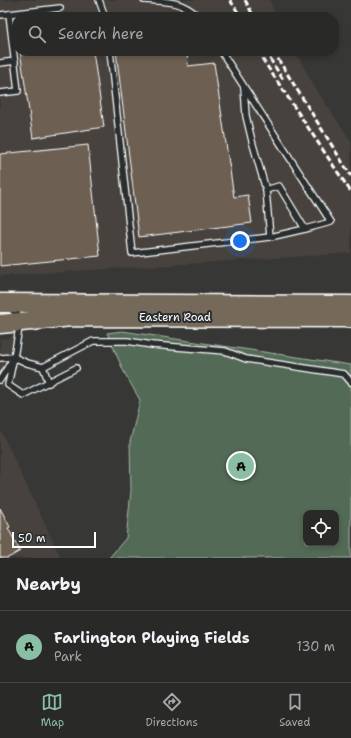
<!DOCTYPE html>
<style>
body{margin:0;font-family:"Shantell Sans",sans-serif;background:#353534;color:#f1f3f6}
.controls{position:absolute;right:12px;bottom:12px;display:grid;overflow:hidden;border-radius:8px;box-shadow:0 2px 6px #0003}
.controls button{width:36px;height:36px;display:grid;place-items:center;padding:0;border:0;border-bottom:1px solid #454545;background:#292928;color:#f1f3f6;font:20px sans-serif}
.scale{position:absolute;left:12px;bottom:10px;width:84px;box-sizing:border-box;padding-left:4px;border:2px solid #fff;border-top:0;font-size:11px;line-height:14px;white-space:nowrap;color:#fff;-webkit-text-stroke:3px #2a2d2e;paint-order:stroke}
.you{position:absolute;left:240px;top:241px;width:14px;height:14px;margin:-10px;border:3px solid #fff;border-radius:50%;background:#1a73e8;box-shadow:0 0 0 6px #1a73e833}
.badge{display:grid;place-items:center;width:26px;height:26px;border-radius:50%;background:#8abfa5;color:#111;font-size:13px;font-weight:700}
.pin{position:absolute;translate:-50% -50%;border:2px solid #fff;box-shadow:0 1px 4px #0006}
.list{margin:0;padding:0;list-style:none}
h2{display:flex;justify-content:space-between;align-items:center;height:52px;margin:0;padding:0 16px;font-size:17px}
h2 small{font-size:13px;font-weight:400;color:#a5a6a8}
.list li{display:grid;grid-template-columns:26px 1fr auto;gap:12px;align-items:center;box-sizing:border-box;height:72px;padding:0 16px;border-top:1px solid #454545}
.list b{display:block;font-size:15px;white-space:nowrap}
.list p{margin:0;font-size:13px;white-space:nowrap;color:#a5a6a8}
.list em{font-size:13px;font-style:normal;color:#a5a6a8}
.icon{flex:none;width:22px;height:22px;fill:none;stroke:currentColor;stroke-width:2;stroke-linecap:round;stroke-linejoin:round}
.map{position:relative;flex:none;width:351px;height:558px;overflow:hidden}
.search{position:absolute;background:#292928;box-shadow:0 2px 6px #0003;left:12px;right:12px;top:12px;height:44px;display:flex;align-items:center;gap:10px;box-sizing:border-box;padding:0 14px;border-radius:16px;color:#a5a6a8;font-size:15px}
.sheet{height:124px;background:#292928}
nav{display:flex;justify-content:space-around;align-items:center;box-sizing:border-box;height:56px;border-top:1px solid #454545;background:#292928;font-size:11px;color:#a5a6a8}
nav a{display:grid;justify-items:center;gap:2px}
nav .on{color:#8abfa5}
.map>svg:first-child{display:block}
.built{fill:#47433e}
.green{fill:#536a57;stroke:#a9b4ab;fill-rule:evenodd}
.building{fill:#6d6053;stroke:#fff}
.lines{fill:none;stroke-linecap:round;stroke-linejoin:round}
.lane-casing{stroke:#fff;stroke-width:8}
.primary-casing{stroke:#fff;stroke-width:21}
.lane{stroke:#2a2d2e;stroke-width:5.5}
.primary{stroke:#746a5a;stroke-width:18}
.rail{stroke:#fff;stroke-width:3;stroke-dasharray:6 3;stroke-linecap:butt}
.labels{text-anchor:middle;stroke-width:4;stroke-linejoin:round;paint-order:stroke}
.street-label{font-size:11px;fill:#fff;stroke:#2a2d2e}
</style>
<div class="map">
<svg width="351" height="558" viewBox="0 0 351 558">
<rect width="100%" height="100%" fill="#373735"/>
<filter id="ink" filterUnits="userSpaceOnUse"><feTurbulence type="fractalNoise" baseFrequency=".025" numOctaves="2"/><feDisplacementMap in="SourceGraphic" scale="8" xChannelSelector="R" yChannelSelector="G"/><feConvolveMatrix kernelMatrix="1 2 1 2 8 2 1 2 1" color-interpolation-filters="sRGB"/></filter>
<g filter="url(#ink)">
<g class="built">
<polygon points="0,0 269,0 277,17 17,17 17,51 295,51 314,86 351,141 351,253 0,276"/>
<polygon points="20,337 19,341 0,393 0,339"/>
<polygon points="0,429 61,558 0,558"/>
</g>
<path class="green" d="M122 331 351 365V558H109L126 538 131 491 130 442 140 400 124 372 107 333ZM306 513H336V543H306Z"/>
<g class="building">
<polygon points="20,51 93,51 104,127 33,138"/>
<polygon points="116,51 187,51 188,66 214,63 234,197 248,195 252,223 139,237"/>
<polygon points="88,145 100,256 0,266 0,154"/>
<polygon points="0,508 10,527 8,528 20,551 8,558 0,558"/>
</g>
<g class="lines">
<g class="lane-casing">
<g id="lane">
<polyline points="99,0 105,17"/>
<path d="M144 0C168 2 181 0 199 17"/>
<polyline points="0,15 60,8"/>
<polyline points="110,51 132,253 270,237 305,229"/>
<polyline points="221,51 331,222 305,229 279,186 266,190 270,237"/>
<polyline points="0,63 15,61"/>
<polyline points="244,88 246,116 252,141 266,190"/>
<polyline points="0,93 18,91 9,14"/>
<polyline points="14,357 8,385 23,395 76,368"/>
<polyline points="0,358 14,357 27,363 43,367 93,341 127,341 152,345 225,351 246,359 344,374 351,382"/>
<polyline points="43,367 49,383"/>
<polyline points="0,380 14,357 20,322 19,315 10,309"/>
</g>
</g>
<g class="primary-casing">
<g id="primary">
<polyline points="0,303 351,305"/>
<polyline points="0,324 72,317 351,318"/>
</g>
</g>
<use href="#lane" class="lane"/>
<use href="#primary" class="primary"/>
<g class="rail">
<polyline points="230,0 241,17"/>
<polyline points="245,0 254,17"/>
<polyline points="257,51 351,192"/>
<polyline points="265,51 284,81"/>
<polyline points="273,51 351,176"/>
</g>
</g>
</g>
<g class="labels">
<g class="street-label">
<text x="175" y="321">Eastern Road</text>
</g>
</g>
</svg>
<div class="controls">
<button><svg class="icon" aria-label="locate" viewBox="0 0 24 24"><circle cx="12" cy="12" r="6"/><path d="M12 2v4M12 18v4M2 12h4M18 12h4"/></svg></button>
</div>
<div class="scale">50 m</div>
<div class="you"></div>
<div class="pin badge" style="left:241px;top:466px">A</div>
<div class="search"><svg class="icon" aria-label="search" viewBox="0 0 24 24"><circle cx="10" cy="10" r="6"/><path d="M15 15l6 6"/></svg>Search here</div>
</div>
<section class="sheet">
<h2>Nearby<small></small></h2>
<ul class="list">
<li><span class="badge">A</span><div><b>Farlington Playing Fields</b><p>Park</p></div><em>130 m</em></li>
</ul>
</section>
<nav>
<a class="on"><svg class="icon" aria-label="map" viewBox="0 0 24 24"><path d="M3 6l6-2 6 2 6-2v14l-6 2-6-2-6 2zM9 4v14M15 6v14"/></svg>Map</a>
<a><svg class="icon" aria-label="directions" viewBox="0 0 24 24"><path d="M12 3l9 9-9 9-9-9zM9 14v-3h6M13 9l2 2-2 2"/></svg>Directions</a>
<a><svg class="icon" aria-label="saved" viewBox="0 0 24 24"><path d="M7 4h10v16l-5-4-5 4z"/></svg>Saved</a>
</nav>
